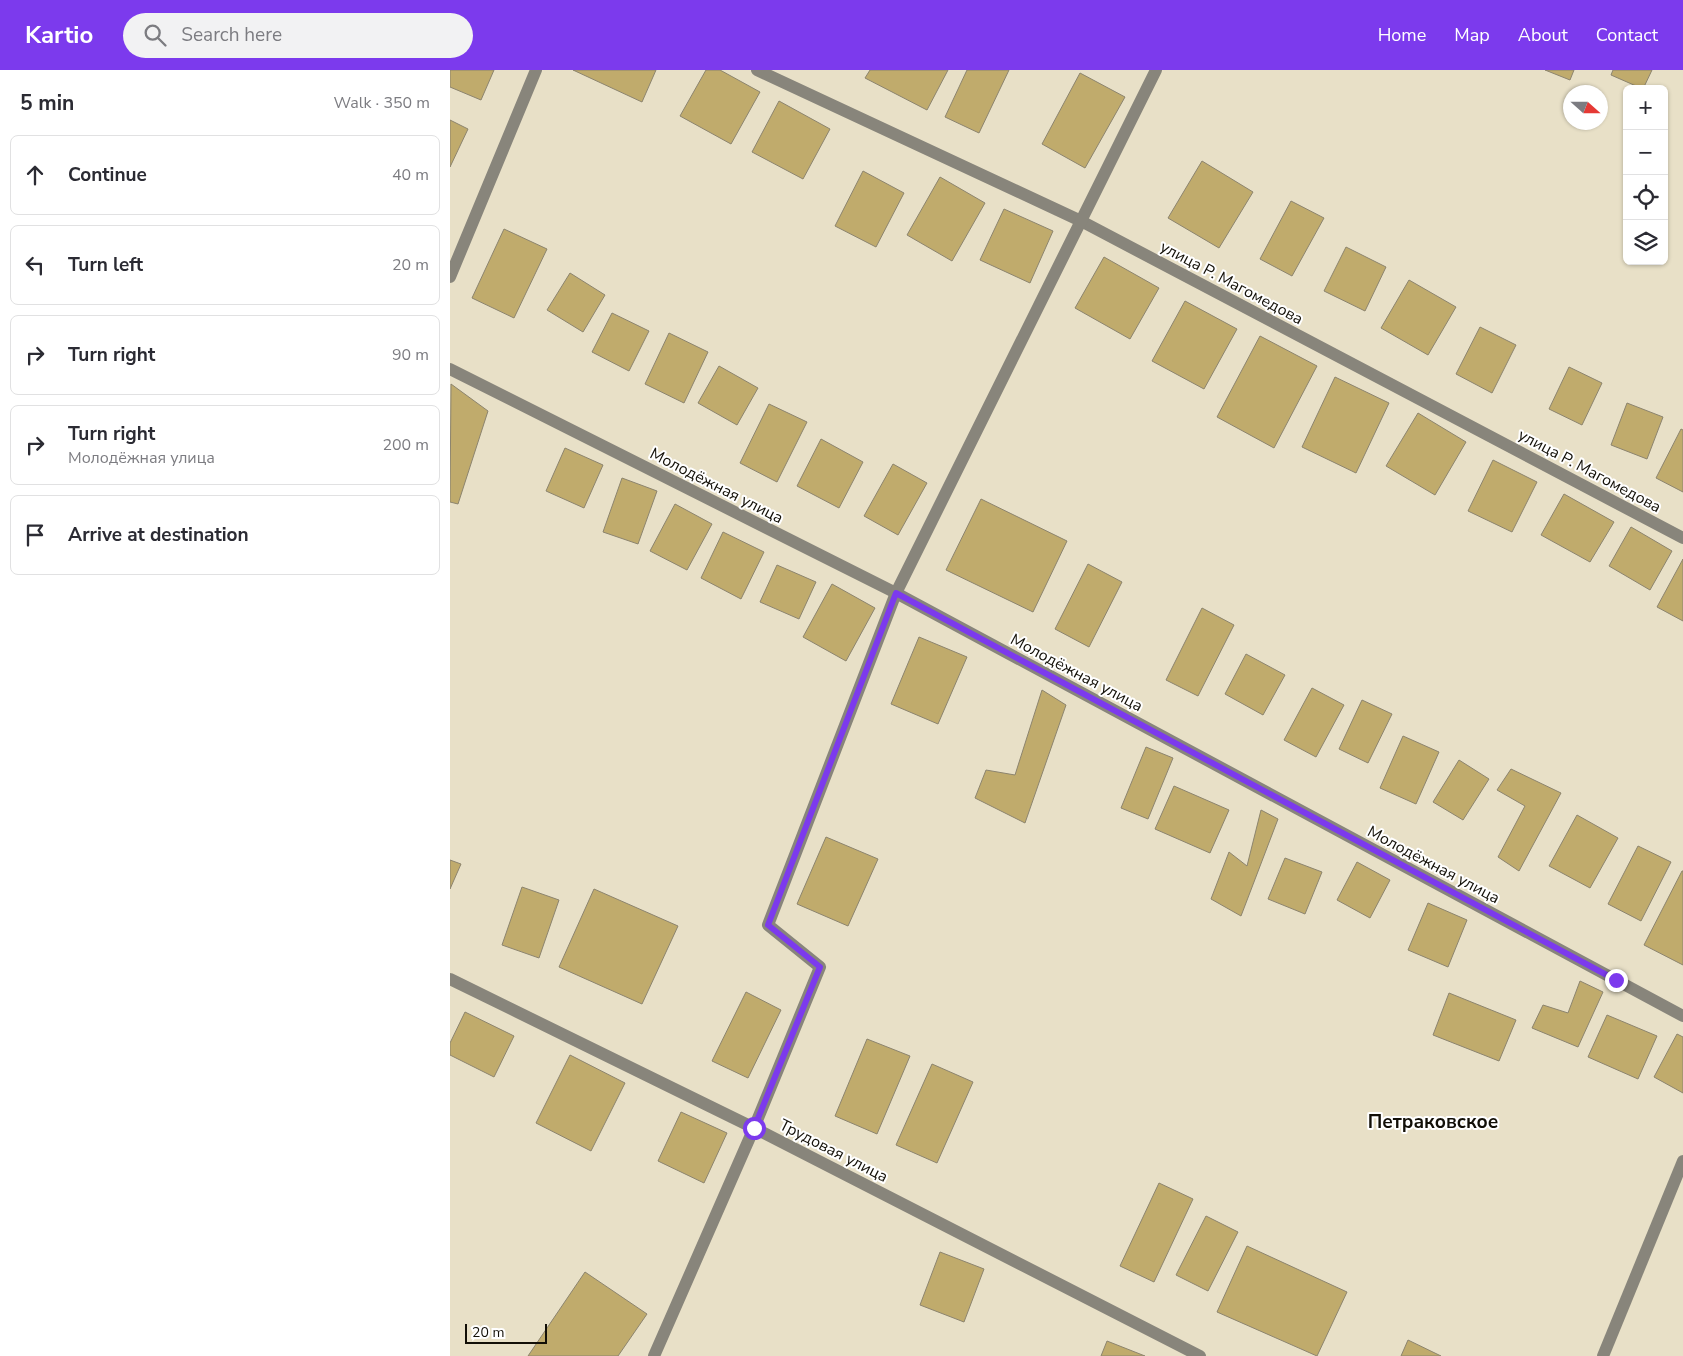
<!DOCTYPE html>
<meta charset="utf-8">
<style>
body{margin:0;font-family:"Nunito Sans",sans-serif;background:#f2f2f3;color:#2b2b33}
.controls{position:absolute;right:15px;top:15px;display:grid;overflow:hidden;border-radius:8px;box-shadow:0 1px 4px #0004}
.controls button{width:45px;height:45px;display:grid;place-items:center;padding:0;border:0;border-bottom:1px solid #e1e1e2;background:#fff;color:#2b2b33;font:25px sans-serif}
.compass{position:absolute;left:1113px;top:15px;width:45px;height:45px;border-radius:50%;background:#fff;box-shadow:0 1px 4px #0004;rotate:111deg}
.scale{position:absolute;left:15px;bottom:12px;width:82px;box-sizing:border-box;padding-left:5px;border:2px solid #120f07;border-top:0;font-size:14px;line-height:18px;white-space:nowrap;color:#120f07;-webkit-text-stroke:4px #fff;paint-order:stroke}
.stop{position:absolute;width:15px;height:15px;margin:-11px;border:4px solid #7c3aed;border-radius:50%;background:#fff}
.stop.end{background:#7c3aed;border-color:#fff;box-shadow:0 1px 5px #0008}
.list{margin:0;padding:0;list-style:none}
h2{display:flex;justify-content:space-between;align-items:center;height:65px;margin:0;padding:0 20px;font-size:21px}
h2 small{font-size:16px;font-weight:400;color:#7c7c81}
.list li{display:grid;grid-template-columns:32px 1fr auto;gap:15px;align-items:center;box-sizing:border-box;height:80px;margin:0 10px 10px;padding:0 10px;border:1px solid #e1e1e2;border-radius:8px}
.list b{display:block;font-size:19px;white-space:nowrap}
.list p{margin:0;font-size:16px;white-space:nowrap;color:#7c7c81}
.list em{font-size:16px;font-style:normal;color:#7c7c81}
.icon{flex:none;width:28px;height:28px;fill:none;stroke:currentColor;stroke-width:2;stroke-linecap:round;stroke-linejoin:round}
.map{position:relative;flex:none;width:1233px;height:1286px;overflow:hidden}
header{display:flex;align-items:center;gap:30px;box-sizing:border-box;height:70px;padding:0 25px;background:#7c3aed;color:#fff}
header strong{font-size:24px}
nav{display:flex;gap:28px;margin-inline-start:auto;font-size:18px}
.search{width:350px;height:45px;background:#f2f2f3;display:flex;align-items:center;gap:12px;box-sizing:border-box;padding:0 18px;border-radius:28px;color:#7c7c81;font-size:19px}
main{display:flex}
aside{flex:1;background:#fff}
.map>svg:first-child{display:block}
.building{fill:#c0ab6c;stroke:#8c846e}
.lines{fill:none;stroke-linecap:round;stroke-linejoin:round}
.street{stroke:#88857b;stroke-width:12}
.route{stroke:#7c3aed;stroke-width:6}
.labels{text-anchor:middle;stroke-width:4;stroke-linejoin:round;paint-order:stroke}
.street-label{font-size:16px;fill:#120f07;stroke:#fff}
.quarter-label{font-size:19px;font-weight:bold;fill:#120f07;stroke:#fff}
</style>
<header>
<strong>Kartio</strong>
<div class="search"><svg class="icon" aria-label="search" viewBox="0 0 24 24"><circle cx="10" cy="10" r="6"/><path d="M15 15l6 6"/></svg>Search here</div>
<nav><a>Home</a><a>Map</a><a>About</a><a>Contact</a></nav>
</header>
<main>
<aside>
<h2>5 min<small>Walk · 350 m</small></h2>
<ul class="list">
<li><svg class="icon" aria-label="ahead" viewBox="0 0 24 24"><path d="M12 20V5M6 11l6-6 6 6"/></svg><div><b>Continue</b></div><em>40 m</em></li>
<li><svg class="icon" aria-label="left" viewBox="0 0 24 24"><path d="M17 20v-9H6M10 6l-5 5 5 5"/></svg><div><b>Turn left</b></div><em>20 m</em></li>
<li><svg class="icon" aria-label="right" viewBox="0 0 24 24"><path d="M7 20v-9h11M14 6l5 5-5 5"/></svg><div><b>Turn right</b></div><em>90 m</em></li>
<li><svg class="icon" aria-label="right" viewBox="0 0 24 24"><path d="M7 20v-9h11M14 6l5 5-5 5"/></svg><div><b>Turn right</b><p>Молодёжная улица</p></div><em>200 m</em></li>
<li><svg class="icon" aria-label="arrive" viewBox="0 0 24 24"><path d="M6 21V4h12l-3 4 3 4H6"/></svg><div><b>Arrive at destination</b></div></li>
</ul>
</aside>
<div class="map">
<svg width="1233" height="1286" viewBox="0 0 1233 1286">
<rect width="100%" height="100%" fill="#e8e0c7"/>
<g class="building">
<polygon points="0,0 44,0 31,30 0,17"/>
<polygon points="123,0 206,0 192,32"/>
<polygon points="256,0 270,0 310,22 281,74 230,46"/>
<polygon points="420,0 498,0 477,40 415,8"/>
<polygon points="517,0 559,0 529,63 495,47"/>
<polygon points="1095,0 1124,0 1120,10"/>
<polygon points="1163,0 1202,0 1193,19 1161,5"/>
<polygon points="630,3 675,27 635,98 592,74"/>
<polygon points="329,31 380,59 353,109 302,82"/>
<polygon points="0,50 18,59 0,97"/>
<polygon points="752,91 803,122 769,178 718,148"/>
<polygon points="413,101 454,123 426,177 385,156"/>
<polygon points="490,107 535,133 502,191 457,165"/>
<polygon points="841,131 874,148 842,206 810,189"/>
<polygon points="554,139 603,161 580,213 530,190"/>
<polygon points="54,159 97,179 64,248 22,228"/>
<polygon points="896,177 936,197 915,241 874,221"/>
<polygon points="654,187 709,218 680,269 625,238"/>
<polygon points="120,203 155,225 133,262 97,240"/>
<polygon points="959,210 1006,237 978,285 931,258"/>
<polygon points="735,231 787,259 754,319 702,291"/>
<polygon points="162,243 199,261 179,301 142,282"/>
<polygon points="1030,257 1066,275 1042,323 1006,304"/>
<polygon points="219,263 258,282 234,333 195,314"/>
<polygon points="810,266 867,296 824,378 767,347"/>
<polygon points="269,296 308,318 287,355 248,333"/>
<polygon points="1119,297 1152,313 1132,355 1099,339"/>
<polygon points="885,307 939,333 906,403 852,377"/>
<polygon points="1,314 38,341 8,434 0,432"/>
<polygon points="1177,333 1213,347 1197,389 1161,375"/>
<polygon points="319,334 357,352 327,412 290,393"/>
<polygon points="968,343 1016,372 985,425 936,396"/>
<polygon points="1231,359 1233,360 1233,422 1206,408"/>
<polygon points="371,369 413,392 389,438 347,416"/>
<polygon points="115,378 153,395 134,438 96,421"/>
<polygon points="1043,390 1087,412 1062,462 1018,441"/>
<polygon points="443,394 477,413 448,465 414,446"/>
<polygon points="172,408 207,421 188,474 153,462"/>
<polygon points="1114,424 1164,452 1140,492 1091,465"/>
<polygon points="531,429 617,471 583,542 496,500"/>
<polygon points="225,434 262,454 237,500 200,481"/>
<polygon points="1181,457 1222,481 1200,520 1159,496"/>
<polygon points="273,462 314,482 291,529 251,508"/>
<polygon points="1233,489 1233,551 1207,537"/>
<polygon points="638,494 672,512 639,577 605,559"/>
<polygon points="327,495 366,512 349,549 310,532"/>
<polygon points="382,514 425,538 396,591 353,567"/>
<polygon points="752,538 784,555 748,626 716,610"/>
<polygon points="469,567 517,587 488,654 441,634"/>
<polygon points="796,584 835,605 813,645 775,624"/>
<polygon points="862,618 894,635 866,687 834,670"/>
<polygon points="592,620 616,635 575,753 525,728 536,700 565,705"/>
<polygon points="912,630 942,644 918,693 889,679"/>
<polygon points="953,666 989,682 966,734 930,718"/>
<polygon points="696,677 723,688 698,749 671,738"/>
<polygon points="1009,690 1039,709 1013,750 983,732"/>
<polygon points="1061,699 1111,723 1069,801 1048,787 1075,736 1047,720"/>
<polygon points="724,716 779,740 760,783 705,759"/>
<polygon points="811,740 828,749 791,846 761,829 779,782 797,796"/>
<polygon points="1127,745 1168,768 1140,818 1099,796"/>
<polygon points="376,767 428,789 398,856 347,834"/>
<polygon points="1188,776 1221,792 1191,851 1158,834"/>
<polygon points="835,788 872,802 855,844 818,829"/>
<polygon points="0,790 11,794 0,819"/>
<polygon points="907,792 940,810 920,848 887,830"/>
<polygon points="1232,801 1233,801 1233,895 1194,875"/>
<polygon points="72,817 109,830 89,888 52,875"/>
<polygon points="144,819 228,856 192,934 109,897"/>
<polygon points="978,833 1017,850 998,897 958,880"/>
<polygon points="1130,911 1153,922 1128,977 1082,958 1093,935 1118,943"/>
<polygon points="296,922 331,940 298,1008 262,991"/>
<polygon points="999,923 1066,950 1049,991 983,965"/>
<polygon points="15,942 64,966 44,1007 0,985 0,973"/>
<polygon points="1157,945 1207,966 1188,1009 1138,987"/>
<polygon points="1227,964 1233,967 1233,1023 1204,1007"/>
<polygon points="417,969 460,986 427,1064 385,1046"/>
<polygon points="120,985 175,1013 141,1081 86,1053"/>
<polygon points="482,994 523,1012 487,1093 446,1075"/>
<polygon points="231,1042 277,1063 254,1113 208,1091"/>
<polygon points="709,1113 743,1129 704,1212 670,1196"/>
<polygon points="756,1146 788,1162 758,1221 726,1205"/>
<polygon points="797,1176 897,1222 867,1286 767,1242"/>
<polygon points="490,1182 534,1199 514,1252 470,1235"/>
<polygon points="135,1202 197,1244 168,1286 78,1286"/>
<polygon points="958,1270 991,1286 951,1286"/>
<polygon points="657,1271 695,1286 651,1286"/>
</g>
<g class="lines">
<g class="street">
<polyline points="307,0 631,151 1233,468"/>
<polyline points="0,207 86,0"/>
<polyline points="0,299 446,523 1233,946"/>
<polyline points="0,909 304,1058 750,1286"/>
<polyline points="204,1286 304,1058 370,897 318,855 446,523 706,0"/>
<polyline points="1153,1286 1233,1091"/>
</g>
</g>
<g class="lines">
<polyline class="route" points="304,1058 370,897 318,855 446,523 1166,910"/>
</g>
<g class="labels">
<g class="street-label">
<text transform="translate(782 212) rotate(28)" y="6">улица Р. Магомедова</text>
<text transform="translate(1140 400) rotate(28)" y="6">улица Р. Магомедова</text>
<text transform="translate(267 415) rotate(27)" y="6">Молодёжная улица</text>
<text transform="translate(627 602) rotate(28)" y="6">Молодёжная улица</text>
<text transform="translate(984 794) rotate(28)" y="6">Молодёжная улица</text>
<text transform="translate(384 1080) rotate(27)" y="6">Трудовая улица</text>
</g>
<g class="quarter-label">
<text x="983" y="1058">Петраковское</text>
</g>
</g>
</svg>
<div class="controls">
<button>+</button>
<button>−</button>
<button><svg class="icon" aria-label="locate" viewBox="0 0 24 24"><circle cx="12" cy="12" r="6"/><path d="M12 2v4M12 18v4M2 12h4M18 12h4"/></svg></button>
<button><svg class="icon" aria-label="layers" viewBox="0 0 24 24"><path d="M12 4l9 5-9 5-9-5zM3 14l9 5 9-5"/></svg></button>
</div>
<svg class="compass" viewBox="-18 -18 36 36"><path d="M0-13l5 13h-10z" fill="#e53935"/><path d="M0 13l5-13h-10z" fill="#7c7c81"/></svg>
<div class="scale">20 m</div>
<div class="stop" style="left:304px;top:1058px"></div>
<div class="stop end" style="left:1166px;top:910px"></div>
</div>
</main>
